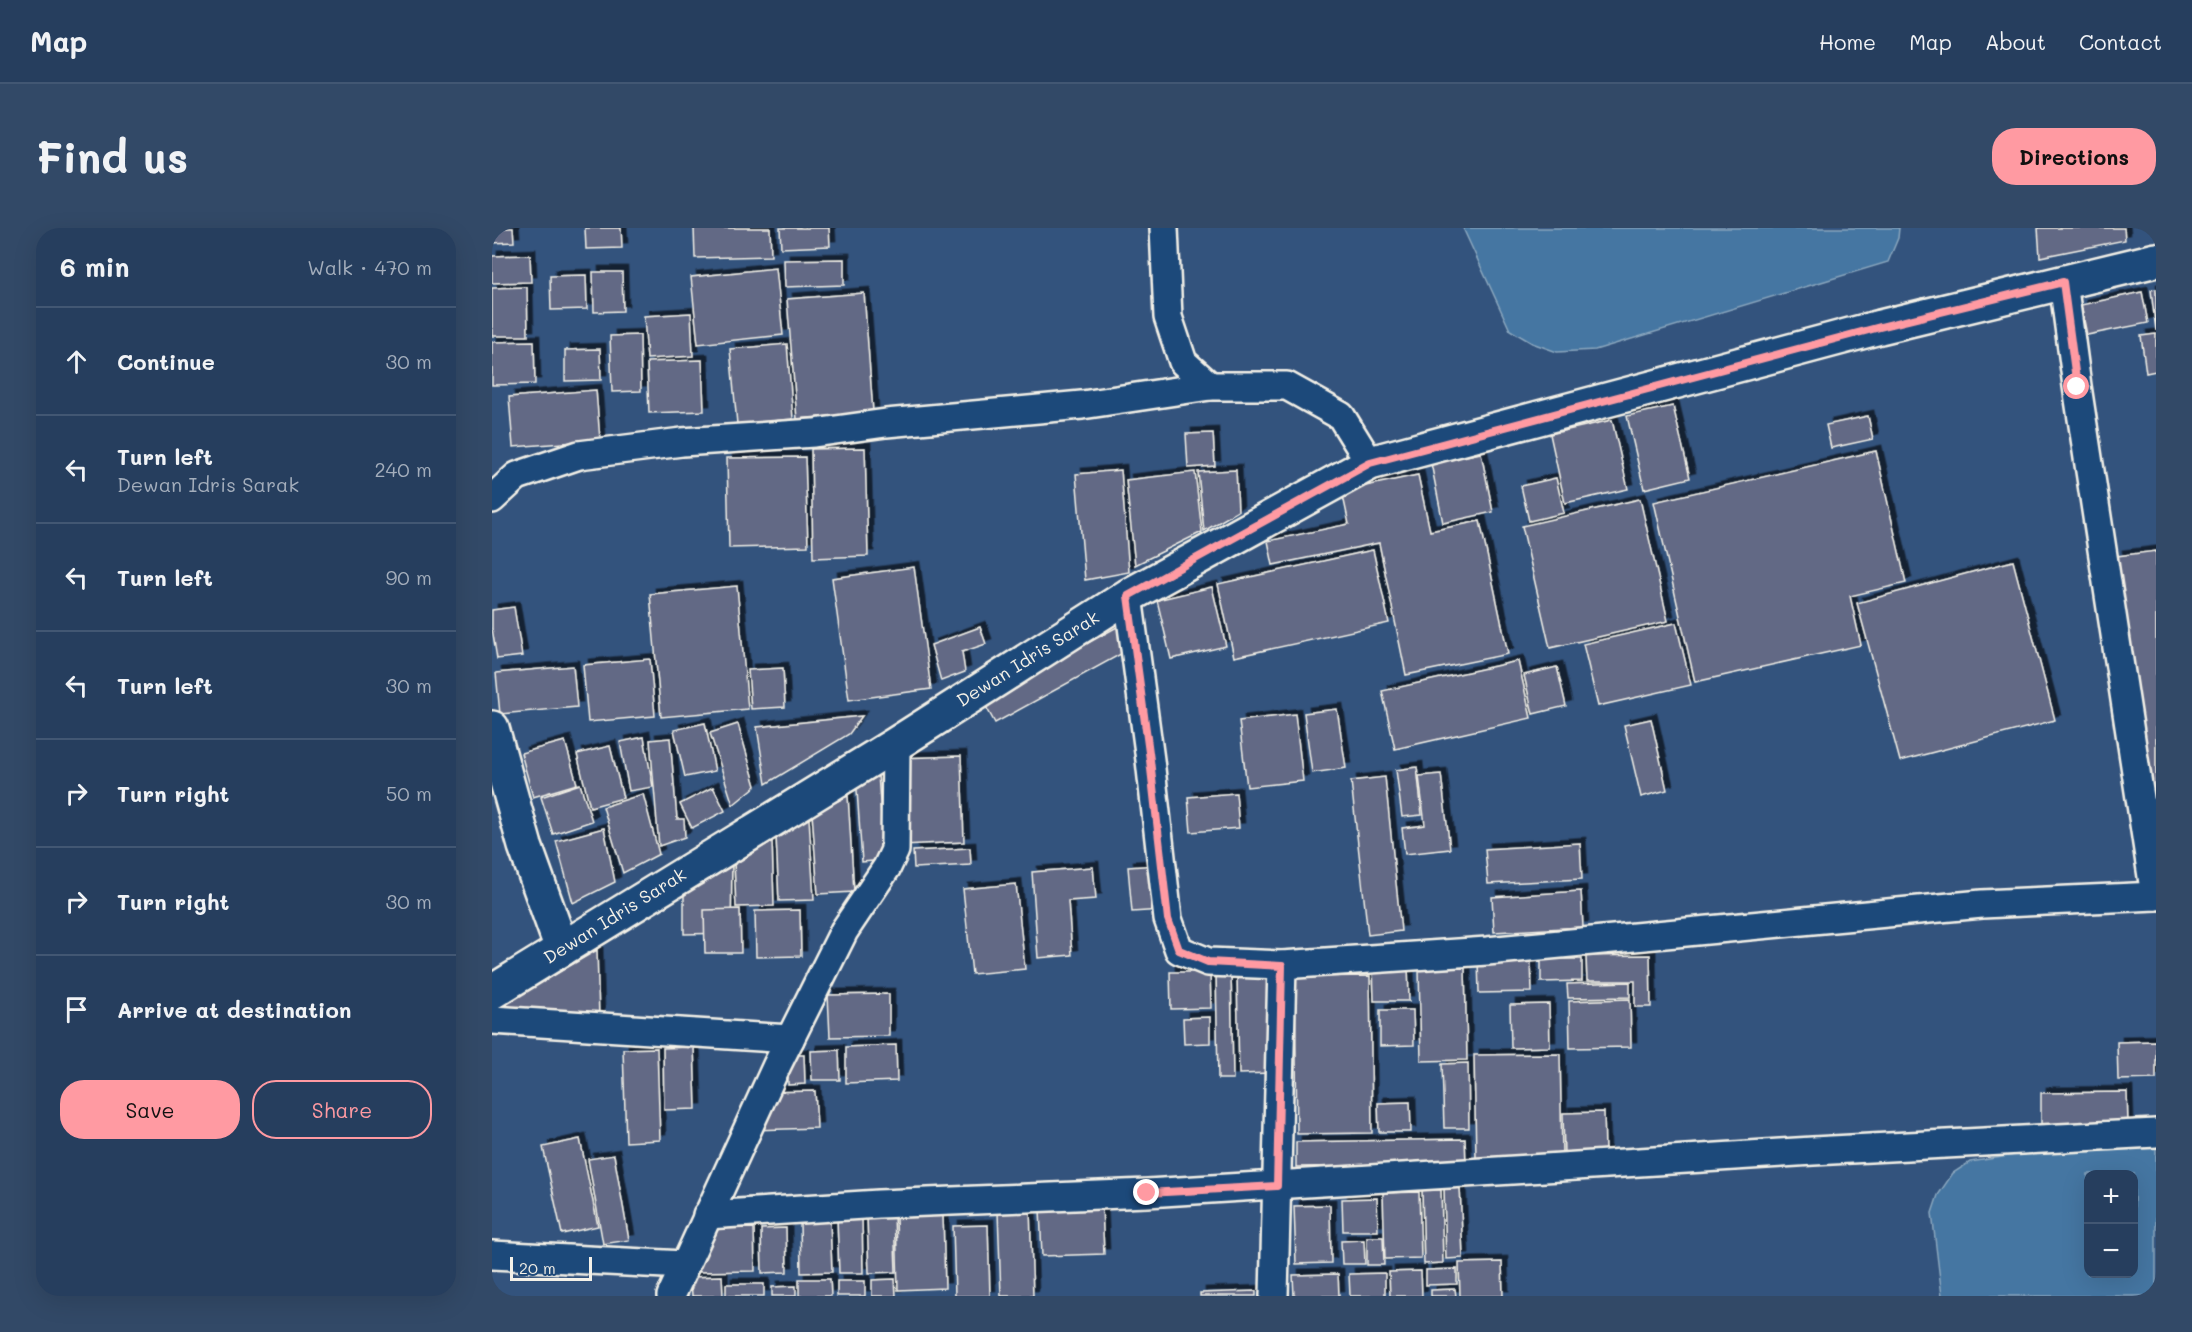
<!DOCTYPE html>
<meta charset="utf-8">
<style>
body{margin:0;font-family:Mali,sans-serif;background:#324967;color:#f1f3f6}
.controls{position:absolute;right:18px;bottom:18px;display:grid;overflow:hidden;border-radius:12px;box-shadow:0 6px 24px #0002}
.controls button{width:54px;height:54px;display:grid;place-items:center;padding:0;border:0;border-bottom:2px solid #425773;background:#263e5e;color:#f1f3f6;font:30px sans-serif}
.scale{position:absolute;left:18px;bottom:15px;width:82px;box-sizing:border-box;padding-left:6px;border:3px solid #f4f1e8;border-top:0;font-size:16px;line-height:21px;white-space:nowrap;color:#f4f1e8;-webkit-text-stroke:4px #1f4a7a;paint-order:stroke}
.stop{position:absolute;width:18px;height:18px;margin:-14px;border:4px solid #ff9aa2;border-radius:50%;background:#fff}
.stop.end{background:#ff9aa2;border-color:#fff;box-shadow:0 2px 6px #0008}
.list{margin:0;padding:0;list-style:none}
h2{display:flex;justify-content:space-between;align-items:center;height:78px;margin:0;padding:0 24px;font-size:26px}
h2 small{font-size:20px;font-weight:400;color:#a4aebc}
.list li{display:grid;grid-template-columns:39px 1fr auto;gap:18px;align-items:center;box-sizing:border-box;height:108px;padding:0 24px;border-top:2px solid #425773}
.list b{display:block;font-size:22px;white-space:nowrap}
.list p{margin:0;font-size:20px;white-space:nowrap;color:#a4aebc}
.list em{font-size:20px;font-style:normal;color:#a4aebc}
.actions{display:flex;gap:12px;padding:18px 24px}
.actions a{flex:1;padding:14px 0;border:2px solid #ff9aa2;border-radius:24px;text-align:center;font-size:21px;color:#ff9aa2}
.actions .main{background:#ff9aa2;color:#111}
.icon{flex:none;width:33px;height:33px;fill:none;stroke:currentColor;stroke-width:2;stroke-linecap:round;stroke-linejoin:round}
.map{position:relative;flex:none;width:1664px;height:1068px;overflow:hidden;border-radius:24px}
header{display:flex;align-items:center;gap:36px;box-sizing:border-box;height:84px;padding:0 30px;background:#263e5e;border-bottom:2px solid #425773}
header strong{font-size:28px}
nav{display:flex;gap:33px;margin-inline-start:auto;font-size:21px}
.intro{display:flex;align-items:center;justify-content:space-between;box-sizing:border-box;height:144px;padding:0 36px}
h1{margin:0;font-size:42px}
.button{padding:15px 27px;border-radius:24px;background:#ff9aa2;color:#111;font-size:21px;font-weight:700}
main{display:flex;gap:36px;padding:0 36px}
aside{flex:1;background:#263e5e;border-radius:24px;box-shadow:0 6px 24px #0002}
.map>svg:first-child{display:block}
.water{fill:#4576a2;stroke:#8ba7be;stroke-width:1.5;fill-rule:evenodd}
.building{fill:#626985;stroke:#f4f1e8;stroke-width:1.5;filter:url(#shadow)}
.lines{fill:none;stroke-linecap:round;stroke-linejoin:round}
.minor-casing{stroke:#f4f1e8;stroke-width:32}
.tertiary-casing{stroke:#f4f1e8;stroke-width:38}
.secondary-casing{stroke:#f4f1e8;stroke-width:38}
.minor{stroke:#1f4a7a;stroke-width:27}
.tertiary{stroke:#1f4a7a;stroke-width:33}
.secondary{stroke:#1f4a7a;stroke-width:33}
.route{stroke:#ff9aa2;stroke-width:8}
.labels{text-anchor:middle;stroke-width:5;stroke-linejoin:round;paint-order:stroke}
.street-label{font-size:18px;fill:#f4f1e8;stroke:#1f4a7a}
</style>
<header>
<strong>Map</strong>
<nav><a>Home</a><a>Map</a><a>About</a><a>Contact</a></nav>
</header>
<div class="intro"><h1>Find us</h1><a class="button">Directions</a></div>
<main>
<aside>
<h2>6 min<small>Walk · 470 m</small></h2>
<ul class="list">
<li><svg class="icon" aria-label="ahead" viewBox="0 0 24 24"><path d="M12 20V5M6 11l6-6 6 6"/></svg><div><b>Continue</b></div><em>30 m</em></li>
<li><svg class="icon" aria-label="left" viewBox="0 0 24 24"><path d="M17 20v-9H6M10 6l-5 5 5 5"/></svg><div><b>Turn left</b><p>Dewan Idris Sarak</p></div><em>240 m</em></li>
<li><svg class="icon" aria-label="left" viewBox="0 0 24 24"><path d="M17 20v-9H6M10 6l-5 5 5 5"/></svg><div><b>Turn left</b></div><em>90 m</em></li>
<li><svg class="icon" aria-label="left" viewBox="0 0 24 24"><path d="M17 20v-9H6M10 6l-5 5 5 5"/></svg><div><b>Turn left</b></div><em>30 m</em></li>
<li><svg class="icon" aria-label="right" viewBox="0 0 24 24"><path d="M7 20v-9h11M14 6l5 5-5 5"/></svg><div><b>Turn right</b></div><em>50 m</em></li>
<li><svg class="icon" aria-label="right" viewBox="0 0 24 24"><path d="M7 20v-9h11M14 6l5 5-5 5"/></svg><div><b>Turn right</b></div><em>30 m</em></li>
<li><svg class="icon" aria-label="arrive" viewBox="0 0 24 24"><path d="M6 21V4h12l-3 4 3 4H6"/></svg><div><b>Arrive at destination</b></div></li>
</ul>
<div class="actions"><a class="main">Save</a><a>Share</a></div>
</aside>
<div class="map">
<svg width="1664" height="1068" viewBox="0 0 1664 1068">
<defs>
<filter id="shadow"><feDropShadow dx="5.5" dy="-5.5" stdDeviation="0" flood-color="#0009"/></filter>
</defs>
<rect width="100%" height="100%" fill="#33537d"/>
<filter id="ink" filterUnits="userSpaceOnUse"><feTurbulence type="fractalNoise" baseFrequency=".0167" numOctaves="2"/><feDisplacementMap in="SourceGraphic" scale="12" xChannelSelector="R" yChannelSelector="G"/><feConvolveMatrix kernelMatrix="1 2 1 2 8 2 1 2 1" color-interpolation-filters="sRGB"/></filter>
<g filter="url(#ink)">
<g class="water">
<polygon points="971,0 1407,0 1406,10 1396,34 1103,122 1065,124 1040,115 1018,102"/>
<path d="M1664 916V1068H1450L1440 985 1446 967 1461 945 1478 934 1569 920ZM1596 946H1642V1046H1596Z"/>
</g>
<g class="building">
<polygon points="0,0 21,0 22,14 0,15"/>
<polygon points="93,0 129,0 130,20 94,21"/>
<polygon points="202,0 278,0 279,28 203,30"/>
<polygon points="288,0 337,0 338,18 289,20"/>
<polygon points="1546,0 1632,0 1633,12 1548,29"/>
<polygon points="38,27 39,54 0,55 0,28"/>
<polygon points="352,31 352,57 293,59 292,32"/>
<polygon points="284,40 291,107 206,116 199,49"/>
<polygon points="101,44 130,44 131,83 102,84"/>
<polygon points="94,47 95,81 59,82 58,48"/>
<polygon points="35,59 36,108 0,108 0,60"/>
<polygon points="1664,61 1664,103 1659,62"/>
<polygon points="1650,64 1656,95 1595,107 1589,77"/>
<polygon points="372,65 381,184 305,191 295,71"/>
<polygon points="199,85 201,128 155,131 152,88"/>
<polygon points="1664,106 1664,143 1654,145 1649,108"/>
<polygon points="148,107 149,163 120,164 118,108"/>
<polygon points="42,113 43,156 0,157 0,114"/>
<polygon points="295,116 301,191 245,196 238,121"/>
<polygon points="108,121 109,152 73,153 73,122"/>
<polygon points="210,132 212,183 157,185 155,134"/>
<polygon points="104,162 108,212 21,219 17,169"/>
<polygon points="1181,178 1198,250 1152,261 1135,188"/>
<polygon points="1376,188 1381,211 1339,220 1334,197"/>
<polygon points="1120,192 1136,261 1073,275 1058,206"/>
<polygon points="721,205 723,238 696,240 694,206"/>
<polygon points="373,220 376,328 321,330 319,221"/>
<polygon points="1384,223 1414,355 1358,368 1369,417 1203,454 1162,274"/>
<polygon points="989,225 1001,284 951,295 939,235"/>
<polygon points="313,229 316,318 237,320 235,230"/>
<polygon points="629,242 637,344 593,352 584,246"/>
<polygon points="744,242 746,283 712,303 706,244"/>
<polygon points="703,244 710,304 643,337 634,252"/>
<polygon points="926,247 938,303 988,293 1016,426 914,447 887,315 781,337 776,313 857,296 850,263"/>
<polygon points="1064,250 1072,285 1037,293 1029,258"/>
<polygon points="1148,271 1176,393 1058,420 1030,298"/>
<polygon points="881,322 897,395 742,429 726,356"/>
<polygon points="1664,323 1664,584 1659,585 1625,328"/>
<polygon points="1521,333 1563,492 1408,533 1365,375"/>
<polygon points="422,339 439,461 357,472 340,350"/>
<polygon points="245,358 256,481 169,489 158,366"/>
<polygon points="720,359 734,418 679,431 665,372"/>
<polygon points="22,379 30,428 5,431 0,400 0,382"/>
<polygon points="1184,395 1199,457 1106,478 1091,416"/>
<polygon points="488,399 494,416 470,424 473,444 449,453 439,417"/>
<polygon points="625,399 638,421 503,495 491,473"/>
<polygon points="158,431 163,488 96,494 91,437"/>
<polygon points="1026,433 1039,490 903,521 890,463"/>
<polygon points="81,438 85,479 8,486 4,445"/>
<polygon points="1065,439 1074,478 1041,486 1032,447"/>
<polygon points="291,440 293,479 259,481 256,442"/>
<polygon points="845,481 854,540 820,545 812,485"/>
<polygon points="803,486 811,553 755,559 747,493"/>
<polygon points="370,488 357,506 274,556 265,499"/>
<polygon points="1159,491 1175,562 1149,569 1132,497"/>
<polygon points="213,495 223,543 193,549 182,502"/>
<polygon points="246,496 264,558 241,577 218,505"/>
<polygon points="152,509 161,559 137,563 128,514"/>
<polygon points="178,510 185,591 192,591 193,609 167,618 158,512"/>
<polygon points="73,513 85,556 41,569 29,525"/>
<polygon points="118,518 131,570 98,579 85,526"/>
<polygon points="469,528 472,614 410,617 407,530"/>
<polygon points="925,539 930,587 910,589 904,542"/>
<polygon points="386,546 392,632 370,634 364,548"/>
<polygon points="949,546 958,621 913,626 910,600 933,597 927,548"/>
<polygon points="893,549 909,703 876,707 859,553"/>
<polygon points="88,556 100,593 61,606 49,569"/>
<polygon points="221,559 233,583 200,600 188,576"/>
<polygon points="744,565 747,600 699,604 696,569"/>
<polygon points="151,566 167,626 131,645 111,579"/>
<polygon points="356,568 362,664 326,666 320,585"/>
<polygon points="317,590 322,672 287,673 284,607"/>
<polygon points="112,600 123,654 81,675 64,613"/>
<polygon points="280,612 282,678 244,679 242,633"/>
<polygon points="1088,615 1090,651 996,656 993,621"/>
<polygon points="478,620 479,637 422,640 421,623"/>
<polygon points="240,631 239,705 192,706 192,663"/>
<polygon points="666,637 670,682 640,684 636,639"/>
<polygon points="601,639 604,671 576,673 580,727 546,730 540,644"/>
<polygon points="524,656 533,741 480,746 471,661"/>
<polygon points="1089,663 1091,699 1002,704 1000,669"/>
<polygon points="248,681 249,725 213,725 212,682"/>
<polygon points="308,682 309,728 264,729 263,683"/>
<polygon points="105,722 107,791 23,790 14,775"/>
<polygon points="1158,727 1159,779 1143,779 1143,753 1095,753 1094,728"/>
<polygon points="1049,731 1090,731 1090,753 1049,754"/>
<polygon points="1039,732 1040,764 987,765 986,733"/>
<polygon points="881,736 916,736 917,773 882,773"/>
<polygon points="973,740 975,832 929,833 927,741"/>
<polygon points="724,743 739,743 741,851 726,851"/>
<polygon points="678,744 718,744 719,780 679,781"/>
<polygon points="745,745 778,745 780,845 747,846"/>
<polygon points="878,748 880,905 805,906 803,749"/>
<polygon points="1138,754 1138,769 1076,770 1075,756"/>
<polygon points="397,766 397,808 338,809 336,767"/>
<polygon points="1138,771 1139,819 1078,820 1077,773"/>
<polygon points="1057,776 1058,819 1019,820 1018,777"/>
<polygon points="888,782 921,782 922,817 888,818"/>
<polygon points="718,789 718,815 692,816 691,790"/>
<polygon points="1664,813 1664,851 1626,852 1625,814"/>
<polygon points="404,817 405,853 354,855 354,819"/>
<polygon points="202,819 204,881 172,882 171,820"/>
<polygon points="165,820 168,912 134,914 131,821"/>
<polygon points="347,822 348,852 320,852 319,823"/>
<polygon points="1068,826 1070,928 984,930 982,827"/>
<polygon points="296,827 312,827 313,856 296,857"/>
<polygon points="976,835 977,900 952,900 950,836"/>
<polygon points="323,863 325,900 261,902 278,864"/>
<polygon points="1635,864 1636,896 1549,898 1549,865"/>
<polygon points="918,874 919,904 887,904 886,875"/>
<polygon points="1112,884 1113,925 1072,926 1071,885"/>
<polygon points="88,911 106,998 70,1006 51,919"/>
<polygon points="973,911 974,937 804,939 804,914"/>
<polygon points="122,927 137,1012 111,1016 96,931"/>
<polygon points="968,959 971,1030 954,1031 952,960"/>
<polygon points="930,962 949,962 951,1035 932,1036"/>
<polygon points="927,964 929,1030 893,1031 891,965"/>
<polygon points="885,970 886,1003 851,1003 850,971"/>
<polygon points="838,977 839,1035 804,1036 802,978"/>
<polygon points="610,979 612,1026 550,1028 548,981"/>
<polygon points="538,983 541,1068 509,1068 506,984"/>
<polygon points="402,987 404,1044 377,1045 375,988"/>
<polygon points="451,987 453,1060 406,1062 404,989"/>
<polygon points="370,988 371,1045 347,1045 345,989"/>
<polygon points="338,993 340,1044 309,1045 308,994"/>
<polygon points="496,997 498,1068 463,1068 461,998"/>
<polygon points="262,1000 263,1043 204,1044 214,1001"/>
<polygon points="294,1000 295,1044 270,1045 269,1001"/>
<polygon points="875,1009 891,1009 892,1037 875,1037"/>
<polygon points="872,1012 873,1036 850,1036 849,1013"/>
<polygon points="1010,1034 1011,1068 968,1068 967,1035"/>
<polygon points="965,1041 965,1056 934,1057 934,1042"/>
<polygon points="929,1043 930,1068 898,1068 897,1044"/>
<polygon points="893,1045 893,1068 858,1068 857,1046"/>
<polygon points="846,1046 847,1068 802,1068 801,1047"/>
<polygon points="230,1048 231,1068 200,1068 199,1049"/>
<polygon points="307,1051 338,1051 339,1068 307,1068"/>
<polygon points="403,1051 404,1068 380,1068 380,1052"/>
<rect x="345" y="1053" width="28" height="15"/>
<rect x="234" y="1056" width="38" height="12"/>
<polygon points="304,1058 304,1068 280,1068 280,1059"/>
<polygon points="963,1061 964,1068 939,1068 939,1062"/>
<polygon points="764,1063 764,1068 708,1068 708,1065"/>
</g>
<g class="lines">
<g class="minor-casing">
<g id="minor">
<polyline points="672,0 676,89 691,134 718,158"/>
<polyline points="1571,54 1585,158 1663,668"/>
<polyline points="0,271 25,248 87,227 190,214 322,205 394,195 590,177 718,158 795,158 849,188 878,235"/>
<polyline points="636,368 658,532 676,691 687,722 716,734 790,737 995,723 1490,676 1664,668"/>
<polyline points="0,792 298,811"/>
<polyline points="215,987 387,976 655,965 1321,923 1664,905"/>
<polyline points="0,1027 192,1037"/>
<polyline points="179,1068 285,837 352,703 395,639 403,622 404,516"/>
<polyline points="782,1068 790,737"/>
</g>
</g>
<g class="tertiary-casing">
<polyline id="tertiary" points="0,500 33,618 70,721"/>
</g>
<g class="secondary-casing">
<polyline id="secondary" points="0,764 404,516 636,368 878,235 1388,99 1664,32"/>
</g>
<use href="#minor" class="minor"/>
<use href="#tertiary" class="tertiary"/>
<use href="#secondary" class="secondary"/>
</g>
</g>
<g class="lines" filter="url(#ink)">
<polyline class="route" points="655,965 785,958 790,738 716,734 687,722 676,691 658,532 636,368 878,235 1388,99 1571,54 1585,159"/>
</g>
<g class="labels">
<g class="street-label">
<text transform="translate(536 431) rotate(-32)" y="6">Dewan Idris Sarak</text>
<text transform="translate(123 688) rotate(-32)" y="6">Dewan Idris Sarak</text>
</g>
</g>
</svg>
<div class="controls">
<button>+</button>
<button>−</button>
</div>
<div class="scale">20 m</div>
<div class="stop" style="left:1585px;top:159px"></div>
<div class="stop end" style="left:655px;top:965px"></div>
</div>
</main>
